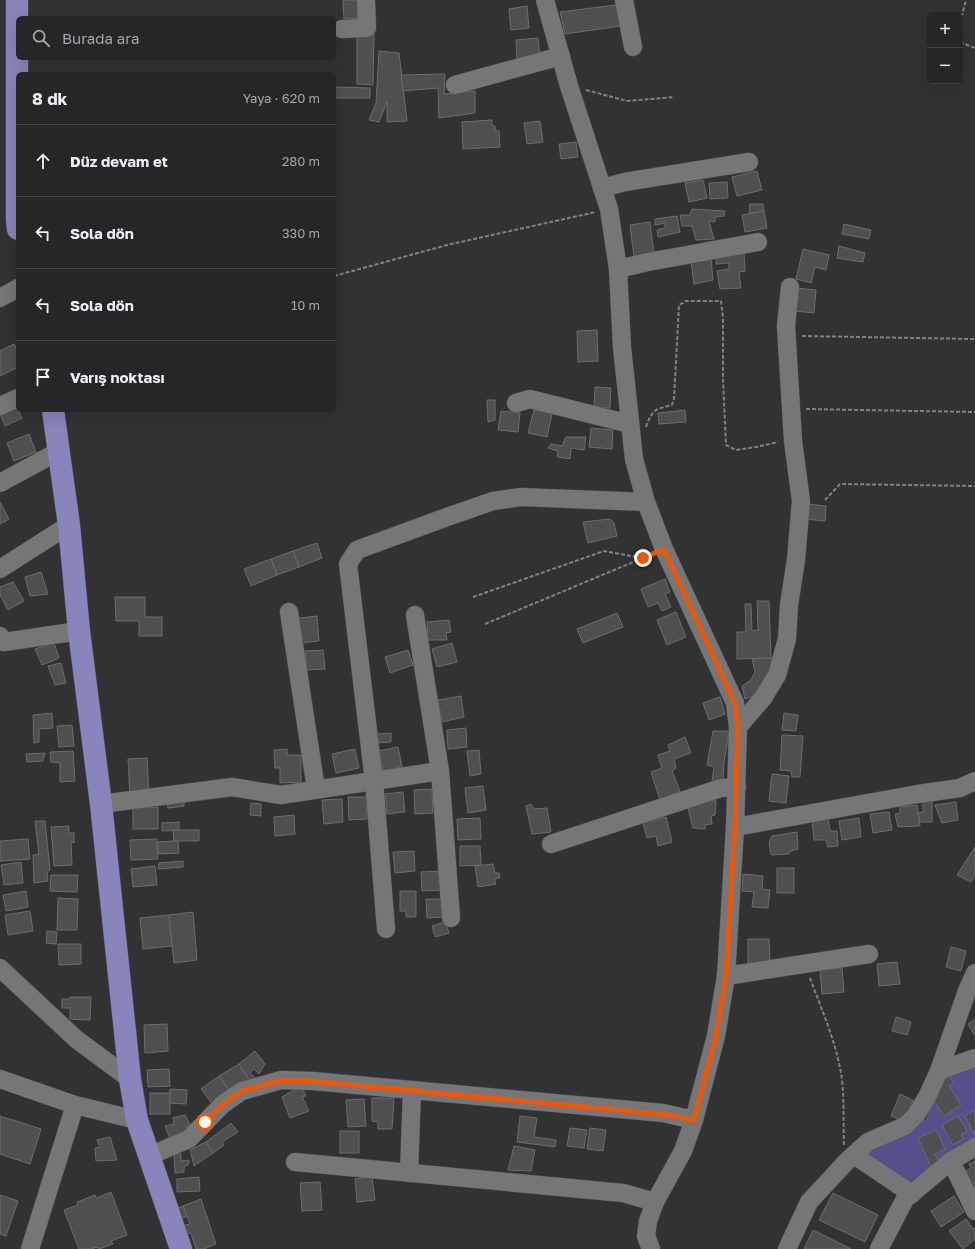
<!DOCTYPE html>
<html lang="tr">
<meta charset="utf-8">
<style>
body{margin:0;font-family:"Golos Text",sans-serif;background:#323234;color:#f1f3f6}
.controls{position:absolute;right:12px;top:12px;display:grid;overflow:hidden;border-radius:6px;box-shadow:0 4px 16px #0002}
.controls button{width:36px;height:36px;display:grid;place-items:center;padding:0;border:0;border-bottom:1px solid #424345;background:#262628;color:#f1f3f6;font:20px sans-serif}
.stop{position:absolute;width:12px;height:12px;margin:-9px;border:3px solid #ea580c;border-radius:50%;background:#fff}
.stop.end{background:#ea580c;border-color:#fff;box-shadow:0 1px 4px #0008}
.list{margin:0;padding:0;list-style:none}
h2{display:flex;justify-content:space-between;align-items:center;height:52px;margin:0;padding:0 16px;font-size:17px}
h2 small{font-size:13px;font-weight:400;color:#a4a5a8}
.list li{display:grid;grid-template-columns:26px 1fr auto;gap:12px;align-items:center;box-sizing:border-box;height:72px;padding:0 16px;border-top:1px solid #424345}
.list b{display:block;font-size:15px;white-space:nowrap}
.list em{font-size:13px;font-style:normal;color:#a4a5a8}
.icon{flex:none;width:22px;height:22px;fill:none;stroke:currentColor;stroke-width:2;stroke-linecap:round;stroke-linejoin:round}
.map{position:relative;flex:none;width:975px;height:1249px;overflow:hidden}
.search{position:absolute;background:#262628;box-shadow:0 4px 16px #0002;left:16px;top:16px;width:320px;height:44px;display:flex;align-items:center;gap:10px;box-sizing:border-box;padding:0 14px;border-radius:6px;color:#a4a5a8;font-size:15px}
.panel{position:absolute;background:#262628;box-shadow:0 4px 16px #0002;left:16px;top:72px;width:320px;height:340px;border-radius:6px}
.map>svg:first-child{display:block}
.green{fill:#54508b}
.building{fill:#4f4f52;stroke:#6c6c6f}
.lines{fill:none;stroke-linecap:round;stroke-linejoin:round}
.minor-casing{stroke:#515254;stroke-width:19}
.major-casing{stroke:#515254;stroke-width:23}
.path{stroke:#818183;stroke-width:2;stroke-dasharray:4 2;stroke-linecap:butt}
.minor{stroke:#767679;stroke-width:18}
.major{stroke:#8884bc;stroke-width:22}
.route{stroke:#ea580c;stroke-width:5}
</style>
<div class="map">
<svg width="975" height="1249" viewBox="0 0 975 1249">
<rect width="100%" height="100%" fill="#323235"/>
<polygon class="green" points="975,1063 975,1141 953,1154 909,1182 867,1154 868,1146 907,1130 926,1119 928,1109 943,1074"/>
<g class="building">
<polygon points="343,0 361,0 362,18 344,19"/>
<polygon points="616,5 621,26 565,34 560,12"/>
<polygon points="527,6 529,28 511,30 509,9"/>
<polygon points="357,34 374,34 373,85 357,84"/>
<polygon points="538,38 540,57 517,59 516,40"/>
<polygon points="379,51 399,53 407,121 387,122 387,102 379,122 369,120 376,103"/>
<polygon points="445,74 444,94 475,91 475,113 439,118 438,88 403,91 401,75"/>
<polygon points="334,87 370,88 370,98 334,98"/>
<polygon points="492,120 492,125 496,127 494,131 499,131 500,147 463,149 462,122"/>
<polygon points="540,121 543,142 527,144 524,123"/>
<polygon points="576,142 578,157 561,159 559,144"/>
<polygon points="757,171 762,190 737,196 732,177"/>
<polygon points="703,180 707,198 689,202 685,183"/>
<polygon points="727,182 728,198 710,199 709,183"/>
<polygon points="750,204 763,204 764,211 749,214"/>
<polygon points="692,209 725,211 724,216 715,217 715,222 709,221 714,239 696,240 692,226 682,226 680,215 690,215"/>
<polygon points="764,211 767,228 745,232 742,215"/>
<polygon points="677,216 680,232 658,237 657,230 665,228 665,223 655,225 655,219"/>
<polygon points="650,222 654,254 634,257 630,225"/>
<polygon points="844,224 871,230 869,239 842,234"/>
<polygon points="839,246 865,253 863,262 837,258"/>
<polygon points="803,249 829,255 826,270 815,267 811,283 796,279"/>
<polygon points="744,253 745,271 739,272 741,288 720,289 717,271 729,269 729,263 716,264 717,255"/>
<polygon points="711,258 713,280 694,284 691,261"/>
<polygon points="796,288 816,290 814,313 794,311"/>
<polygon points="597,330 598,361 578,362 577,331"/>
<polygon points="14,344 18,352 18,367 0,376 0,351"/>
<polygon points="595,387 611,388 610,408 594,407"/>
<polygon points="12,396 22,418 5,426 0,414"/>
<polygon points="487,400 495,400 495,420 488,422"/>
<polygon points="534,410 552,414 547,437 528,433"/>
<polygon points="685,410 686,422 659,424 658,413"/>
<polygon points="501,411 520,413 518,432 498,430"/>
<polygon points="591,428 613,430 612,449 589,447"/>
<polygon points="29,434 36,452 14,461 7,443"/>
<polygon points="566,437 586,437 584,450 571,448 570,459 557,457 558,451 548,448 551,444 562,446"/>
<polygon points="0,502 9,519 0,524"/>
<polygon points="807,504 826,506 825,521 805,519"/>
<polygon points="610,519 614,523 617,536 588,543 583,522"/>
<polygon points="317,543 322,558 299,567 293,551"/>
<polygon points="293,551 299,567 277,575 271,559"/>
<polygon points="271,559 277,575 251,586 244,569"/>
<polygon points="41,572 48,594 30,596 25,577"/>
<polygon points="665,579 670,592 665,594 671,607 662,611 658,603 648,607 641,589"/>
<polygon points="13,582 24,601 8,610 0,595 0,587"/>
<polygon points="115,597 145,597 145,617 162,617 162,636 139,636 139,621 116,621"/>
<polygon points="757,601 769,601 771,658 737,659 737,632 746,632 745,604 751,604 752,631 758,630"/>
<polygon points="676,612 686,637 667,645 657,620"/>
<polygon points="617,613 623,627 583,643 577,629"/>
<polygon points="317,616 319,641 300,643 299,618"/>
<polygon points="449,620 451,632 446,633 447,640 428,640 427,622"/>
<polygon points="54,643 59,658 42,665 35,649"/>
<polygon points="452,643 457,662 437,667 432,649"/>
<polygon points="323,650 325,669 307,670 305,651"/>
<polygon points="408,650 413,665 390,673 385,657"/>
<polygon points="771,658 772,674 756,695 745,699 742,686 751,680 755,672 752,659"/>
<polygon points="61,663 66,683 55,685 48,666"/>
<polygon points="461,696 464,717 442,722 438,700"/>
<polygon points="720,697 725,714 709,720 703,703"/>
<polygon points="52,713 53,728 39,729 39,742 34,743 33,715"/>
<polygon points="784,713 798,715 796,731 782,730"/>
<polygon points="72,725 74,746 59,747 57,726"/>
<polygon points="466,728 467,747 448,749 447,730"/>
<polygon points="713,731 729,731 724,763 723,782 712,782 714,767 707,765"/>
<polygon points="391,733 391,742 377,743 377,734"/>
<polygon points="782,735 803,736 800,777 792,777 791,771 780,770"/>
<polygon points="685,737 691,753 674,759 676,768 672,771 680,791 660,800 651,772 662,768 658,755 670,751 668,745"/>
<polygon points="398,747 402,767 383,771 379,751"/>
<polygon points="287,749 287,755 301,755 301,782 280,783 280,768 275,768 274,750"/>
<polygon points="355,749 359,768 336,773 332,754"/>
<polygon points="479,750 481,774 470,776 467,751"/>
<polygon points="73,751 75,781 60,782 60,763 51,762 50,752"/>
<polygon points="45,753 43,761 27,762 26,754"/>
<polygon points="147,758 149,794 130,795 128,759"/>
<polygon points="772,774 789,776 786,803 769,801"/>
<polygon points="483,786 486,810 468,813 465,788"/>
<polygon points="432,789 433,813 415,814 414,790"/>
<polygon points="403,792 405,812 387,814 385,794"/>
<polygon points="348,797 367,797 367,819 349,820"/>
<polygon points="184,799 184,806 168,808 167,801"/>
<polygon points="342,799 343,822 324,824 322,800"/>
<polygon points="710,800 716,801 715,815 711,816 712,824 705,825 705,829 693,828 688,808 694,806 694,803"/>
<polygon points="932,800 932,822 920,822 918,813 923,812 923,801"/>
<polygon points="956,802 958,820 942,823 935,805"/>
<polygon points="251,803 261,804 261,816 250,815"/>
<polygon points="531,804 534,809 547,808 551,832 532,834 526,806"/>
<polygon points="917,805 920,826 898,827 895,814 900,813 900,807"/>
<polygon points="158,807 158,829 133,829 133,808"/>
<polygon points="889,812 892,830 873,833 870,814"/>
<polygon points="294,815 295,834 275,836 274,817"/>
<polygon points="666,817 672,842 658,846 656,836 647,838 643,823"/>
<polygon points="480,818 481,839 458,840 457,819"/>
<polygon points="828,818 830,831 837,831 838,846 828,847 826,840 814,840 812,821"/>
<polygon points="859,818 861,837 842,840 839,821"/>
<polygon points="35,821 45,821 50,870 47,872 48,881 34,883 33,855 39,854"/>
<polygon points="179,822 179,830 162,831 162,823"/>
<polygon points="69,826 69,833 74,833 74,843 71,842 72,865 54,866 51,827"/>
<polygon points="173,830 199,830 199,841 174,841"/>
<polygon points="797,832 798,849 791,851 789,854 771,855 769,843 772,836"/>
<polygon points="28,839 30,859 0,861 0,841"/>
<polygon points="157,839 158,859 131,860 130,840"/>
<polygon points="174,841 178,841 179,853 158,854 157,842"/>
<polygon points="460,846 480,846 481,865 460,866"/>
<polygon points="975,847 975,875 971,882 957,875"/>
<polygon points="414,851 415,871 395,873 393,852"/>
<polygon points="183,861 183,867 158,869 159,863"/>
<polygon points="21,862 23,883 4,885 1,865"/>
<polygon points="493,864 495,873 499,873 500,878 494,879 496,884 478,887 475,866"/>
<polygon points="155,866 157,885 133,887 131,869"/>
<rect x="777" y="868" width="17" height="25"/>
<polygon points="442,871 443,890 422,891 421,872"/>
<polygon points="743,874 763,876 762,889 770,890 768,908 752,907 754,892 742,891"/>
<polygon points="51,875 78,875 77,892 50,891"/>
<polygon points="26,891 28,907 6,911 3,895"/>
<polygon points="400,891 416,891 416,917 406,917 406,911 400,911"/>
<polygon points="58,898 78,899 77,930 57,930"/>
<polygon points="426,899 444,899 444,917 427,918"/>
<polygon points="30,911 33,931 8,935 5,915"/>
<polygon points="193,912 197,960 174,963 169,915"/>
<polygon points="169,915 172,946 143,949 140,918"/>
<polygon points="445,922 449,933 435,937 432,926"/>
<polygon points="47,931 57,932 56,944 46,943"/>
<polygon points="748,939 769,939 770,963 748,963"/>
<polygon points="58,944 81,944 81,964 59,965"/>
<polygon points="951,947 966,951 961,971 946,967"/>
<polygon points="897,962 900,984 879,986 877,964"/>
<polygon points="842,968 844,992 822,994 820,970"/>
<polygon points="70,997 91,997 90,1020 70,1019 70,1008 62,1008 62,999 69,999"/>
<polygon points="896,1017 911,1022 907,1035 892,1031"/>
<polygon points="975,1019 975,1036 968,1024"/>
<polygon points="167,1024 168,1051 145,1053 144,1025"/>
<polygon points="255,1051 265,1064 259,1074 254,1069 250,1073 257,1080 250,1082 239,1064"/>
<polygon points="239,1064 250,1082 231,1093 219,1076"/>
<polygon points="169,1069 170,1086 148,1087 147,1070"/>
<polygon points="219,1076 231,1093 213,1105 201,1089"/>
<polygon points="949,1076 954,1083 949,1086 961,1105 944,1116 933,1100 941,1080"/>
<polygon points="301,1086 306,1096 302,1097 309,1111 290,1118 282,1097"/>
<polygon points="170,1089 187,1090 186,1104 169,1103"/>
<rect x="150" y="1093" width="20" height="21"/>
<polygon points="900,1094 913,1100 904,1121 891,1116"/>
<polygon points="372,1098 394,1098 392,1129 378,1129 378,1122 372,1121"/>
<polygon points="364,1099 366,1126 348,1127 346,1100"/>
<polygon points="975,1110 975,1136 965,1116"/>
<polygon points="185,1115 190,1125 186,1127 189,1134 171,1142 165,1126 174,1124 173,1118"/>
<polygon points="0,1116 41,1129 30,1164 0,1154"/>
<polygon points="520,1116 537,1118 534,1137 556,1140 555,1147 517,1142"/>
<polygon points="958,1116 967,1131 961,1134 963,1139 953,1145 942,1125"/>
<polygon points="231,1123 238,1132 222,1142 224,1145 213,1153 206,1142"/>
<polygon points="570,1128 587,1130 584,1148 567,1146"/>
<polygon points="590,1128 606,1130 603,1151 587,1149"/>
<polygon points="936,1130 945,1149 935,1154 939,1163 931,1167 918,1138"/>
<rect x="340" y="1131" width="19" height="22"/>
<polygon points="110,1137 117,1160 96,1161 95,1148 100,1147 97,1140"/>
<polygon points="206,1142 213,1153 194,1166 190,1150"/>
<polygon points="514,1146 535,1150 531,1171 508,1170"/>
<polygon points="174,1154 181,1154 181,1161 189,1160 189,1164 184,1167 184,1172 175,1173"/>
<polygon points="975,1161 975,1190 966,1171 971,1168 969,1164"/>
<polygon points="199,1177 200,1191 177,1192 177,1179"/>
<polygon points="372,1177 375,1200 357,1202 355,1179"/>
<polygon points="320,1182 322,1210 302,1211 300,1183"/>
<polygon points="111,1192 127,1235 111,1241 113,1244 99,1249 97,1247 91,1249 79,1249 64,1210 78,1205 77,1202 95,1195 96,1198"/>
<polygon points="833,1193 878,1215 865,1242 819,1220"/>
<polygon points="0,1195 18,1201 6,1236 0,1234"/>
<polygon points="954,1196 964,1212 941,1227 931,1211"/>
<polygon points="201,1199 216,1244 204,1249 196,1249 191,1233 184,1235 181,1226 190,1224 183,1206"/>
<polygon points="183,1206 187,1216 177,1221 173,1210"/>
<polygon points="966,1219 973,1229 975,1228 975,1239 963,1249 949,1231"/>
<polygon points="813,1230 851,1249 804,1249"/>
</g>
<g class="lines">
<g class="minor-casing">
<g id="minor">
<polyline points="545,0 569,86 609,209 618,269 622,347 634,459 646,502 664,549 735,703 738,727 735,827 726,976 716,1036 694,1120 683,1151 655,1202 648,1221 646,1236 651,1249"/>
<polyline points="624,0 633,47"/>
<polyline points="342,29 367,28 366,0"/>
<polyline points="455,85 561,56"/>
<polyline points="602,188 625,182 749,162"/>
<polyline points="618,269 648,262 758,242"/>
<polyline points="0,298 18,288"/>
<polyline points="516,403 530,399 630,424"/>
<polyline points="0,406 18,398"/>
<polyline points="0,483 59,451"/>
<polyline points="0,569 69,525"/>
<polyline points="289,612 316,789"/>
<polyline points="415,615 440,771 451,918"/>
<polyline points="0,636 4,642 79,631"/>
<polyline points="738,727 763,698 777,675 787,639 789,605 796,560 801,501 793,441 786,326 790,287"/>
<polyline points="101,804 232,787 281,795 440,771"/>
<polyline points="735,827 918,794 960,788 975,781"/>
<polyline points="551,844 721,788 737,787"/>
<polyline points="386,929 374,781 348,564 357,550 447,517 493,501 521,497 646,502"/>
<polyline points="0,968 76,1039 130,1079"/>
<polyline points="726,976 869,954"/>
<polyline points="939,1071 975,1058"/>
<polyline points="0,1079 75,1105 137,1120"/>
<polyline points="854,1155 912,1194"/>
<polyline points="149,1156 189,1139 223,1104 242,1091 281,1080 313,1081 663,1113 694,1120"/>
<polyline points="951,1161 975,1211"/>
<polyline points="295,1162 623,1193 655,1202"/>
<polyline points="409,1173 412,1090"/>
<polyline points="30,1249 75,1105"/>
<polyline points="787,1249 809,1202 847,1161 868,1142 905,1126 916,1115 927,1097 939,1071 967,991 975,973"/>
<polyline points="879,1249 905,1199 951,1161 975,1147"/>
</g>
</g>
<g class="major-casing">
<g id="major">
<polyline points="17,0 17,220 18,229"/>
<polyline points="53,410 69,525 79,631 101,804 130,1079 137,1120 181,1249"/>
</g>
</g>
<g class="path">
<polyline points="960,23 966,0"/>
<polyline points="960,42 975,48"/>
<polyline points="586,90 627,101 674,97"/>
<polyline points="334,276 447,245 596,212"/>
<polyline points="802,336 975,339"/>
<polyline points="806,409 975,412"/>
<path d="M646 427C652 410 655 409 672 405L674 399 679 305 686 301H721L723 318V379L726 445 736 450 756 447 778 442"/>
<polyline points="825,500 840,484 975,486"/>
<polyline points="473,597 604,551 642,558"/>
<polyline points="485,624 650,555"/>
<path d="M810 978C821 1008 834 1037 840 1068 845 1091 843 1121 844 1145"/>
</g>
<use href="#minor" class="minor"/>
<use href="#major" class="major"/>
</g>
<g class="lines">
<polyline class="route" points="205,1122 223,1104 242,1091 281,1080 312,1081 663,1114 694,1120 716,1036 726,976 735,827 738,727 735,703 664,549 643,558"/>
</g>
</svg>
<div class="controls">
<button>+</button>
<button>−</button>
</div>
<div class="stop" style="left:205px;top:1122px"></div>
<div class="stop end" style="left:643px;top:558px"></div>
<div class="search"><svg class="icon" aria-label="search" viewBox="0 0 24 24"><circle cx="10" cy="10" r="6"/><path d="M15 15l6 6"/></svg>Burada ara</div>
<section class="panel">
<h2>8 dk<small>Yaya · 620 m</small></h2>
<ul class="list">
<li><svg class="icon" aria-label="ahead" viewBox="0 0 24 24"><path d="M12 20V5M6 11l6-6 6 6"/></svg><div><b>Düz devam et</b></div><em>280 m</em></li>
<li><svg class="icon" aria-label="left" viewBox="0 0 24 24"><path d="M17 20v-9H6M10 6l-5 5 5 5"/></svg><div><b>Sola dön</b></div><em>330 m</em></li>
<li><svg class="icon" aria-label="left" viewBox="0 0 24 24"><path d="M17 20v-9H6M10 6l-5 5 5 5"/></svg><div><b>Sola dön</b></div><em>10 m</em></li>
<li><svg class="icon" aria-label="arrive" viewBox="0 0 24 24"><path d="M6 21V4h12l-3 4 3 4H6"/></svg><div><b>Varış noktası</b></div></li>
</ul>
</section>
</div>
